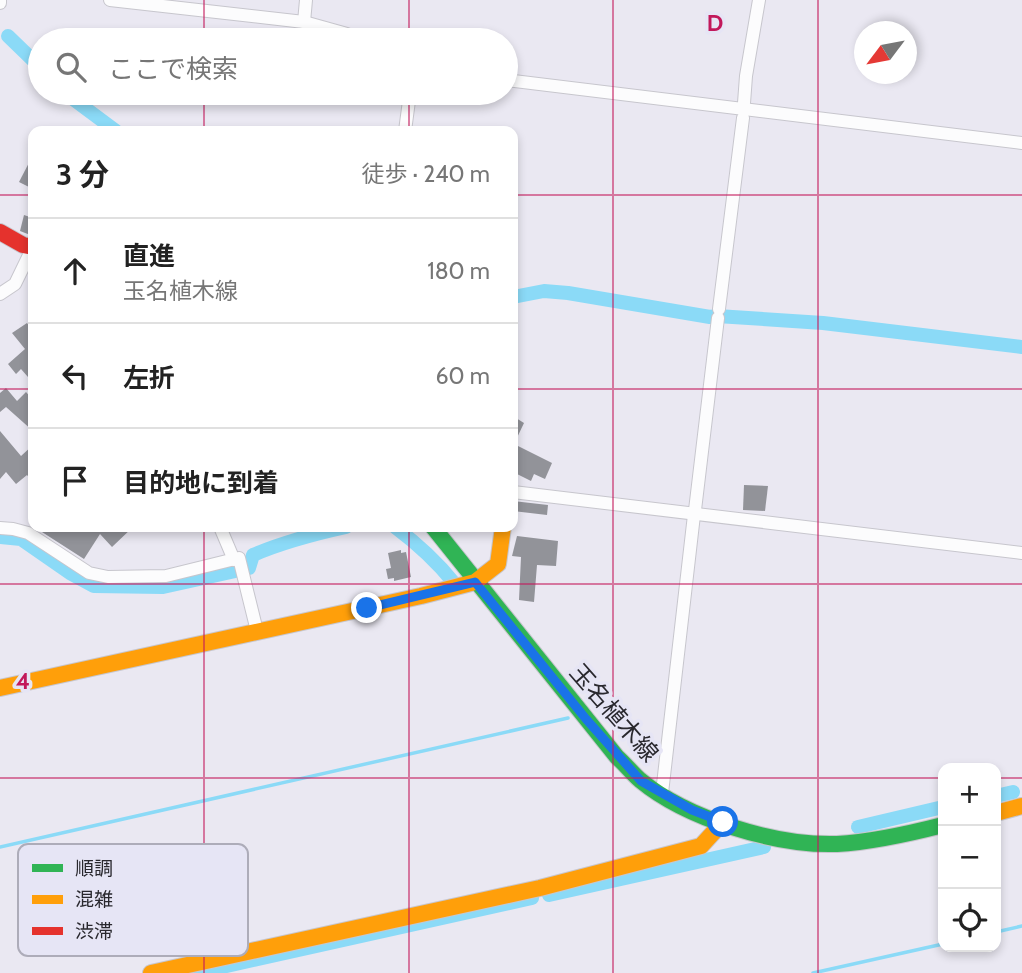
<!DOCTYPE html>
<html lang="ja">
<meta charset="utf-8">
<style>
body{margin:0;font-family:Cabin,"Noto Sans JP",sans-serif;background:#f6f6f6;color:#222}
.controls{position:absolute;right:21px;bottom:21px;display:grid;overflow:hidden;border-radius:14px;box-shadow:0 4px 10px #0003}
.controls button{width:63px;height:63px;display:grid;place-items:center;padding:0;border:0;border-bottom:2px solid #e0e0e0;background:#fff;color:#222;font:35px sans-serif}
.compass{position:absolute;left:854px;top:21px;width:63px;height:63px;border-radius:50%;background:#fff;box-shadow:0 4px 10px #0003;rotate:238deg}
.stop{position:absolute;width:21px;height:21px;margin:-16px;border:5px solid #1a73e8;border-radius:50%;background:#fff}
.stop.end{background:#1a73e8;border-color:#fff;box-shadow:0 2px 7px #0008}
.list{margin:0;padding:0;list-style:none}
h2{display:flex;justify-content:space-between;align-items:center;height:91px;margin:0;padding:0 28px;font-size:30px}
h2 small{font-size:23px;font-weight:400;color:#767676}
.list li{display:grid;grid-template-columns:46px 1fr auto;gap:21px;align-items:center;box-sizing:border-box;height:105px;padding:0 28px;border-top:2px solid #e0e0e0}
.list b{display:block;font-size:26px;white-space:nowrap}
.list p{margin:0;font-size:23px;white-space:nowrap;color:#767676}
.list em{font-size:23px;font-style:normal;color:#767676}
.icon{flex:none;width:38px;height:38px;fill:none;stroke:currentColor;stroke-width:2;stroke-linecap:round;stroke-linejoin:round}
.map{position:relative;flex:none;width:1022px;height:973px;overflow:hidden}
.search{position:absolute;background:#fff;box-shadow:0 4px 10px #0003;left:28px;top:28px;width:490px;height:77px;display:flex;align-items:center;gap:18px;box-sizing:border-box;padding:0 24px;border-radius:38px;color:#767676;font-size:26px}
.panel{position:absolute;background:#fff;box-shadow:0 4px 10px #0003;left:28px;top:126px;width:490px;height:406px;border-radius:14px}
.map>svg:first-child{display:block}
.lines{fill:none;stroke-linecap:round;stroke-linejoin:round}
.stream{stroke:#8bdaf7;stroke-width:3.5}
.canal{stroke:#8bdaf7;stroke-width:14}
.building{fill:#929399}
.street-casing{stroke:#c7c6cd;stroke-width:14}
.fast-casing{stroke:#c7c6cd;stroke-width:18}
.slow-casing{stroke:#c7c6cd;stroke-width:18}
.jam-casing{stroke:#c7c6cd;stroke-width:18}
.street{stroke:#fcfcfd;stroke-width:12}
.fast{stroke:#30b455;stroke-width:16}
.slow{stroke:#ff9f0a;stroke-width:16}
.jam{stroke:#e5322d;stroke-width:16}
.route{stroke:#1a73e8;stroke-width:9}
.grid{fill:none;stroke:#c2185b;stroke-width:2;stroke-opacity:0.55}
.labels{text-anchor:middle;stroke-width:7;stroke-linejoin:round;paint-order:stroke}
.street-label{font-size:24px;fill:#29282e;stroke:#e6e5f5}
.key{fill:#e6e5f5;stroke:#adacb9;stroke-width:2}
.key-label{font-size:19px;fill:#29282e}
.grid-label{font-size:23px;text-anchor:middle;font-weight:bold;fill:#c2185b;stroke:#e6e5f5;stroke-width:7;stroke-linejoin:round;paint-order:stroke}
</style>
<div class="map">
<svg width="1022" height="973" viewBox="0 0 1022 973">
<rect width="100%" height="100%" fill="#eae8f2"/>
<g class="lines">
<g class="stream">
<polyline points="0,847 568,718"/>
<polyline points="996,932 1022,926"/>
<polyline points="813,973 943,944"/>
</g>
<g class="canal">
<polyline points="8,36 40,67"/>
<polyline points="65,93 116,131"/>
<polyline points="513,297 544,291 568,293 710,317 717,316 823,323 1022,347"/>
<path d="M395 527C415 542 438 563 454 583"/>
<path d="M0 537 21 539 70 573 94 586 163 587 249 568 253 555C283 542 314 534 346 527"/>
<polyline points="996,796 1013,792"/>
<polyline points="858,827 943,807"/>
<polyline points="549,895 764,847"/>
<polyline points="195,973 532,898"/>
</g>
</g>
<g class="building">
<polygon points="283,29 310,38 310,40 279,40"/>
<polygon points="33,155 33,189 19,182"/>
<polygon points="24,215 33,218 33,236 20,231"/>
<polygon points="27,323 33,331 33,373 28,377 21,369 16,374 8,364 25,349 12,333"/>
<polygon points="6,388 17,401 26,392 33,400 33,431 6,407 0,412 0,393"/>
<polygon points="516,418 524,423 514,444 552,463 545,479 534,474 531,481 513,472 513,423"/>
<polygon points="0,431 21,456 33,445 33,482 27,475 16,484 6,472 0,479"/>
<polygon points="744,485 768,486 765,511 743,510"/>
<polygon points="513,501 548,505 547,515 513,511"/>
<polygon points="47,527 133,527 112,547 100,534 84,559 42,532"/>
<polygon points="517,536 558,541 556,566 537,565 534,602 519,600 521,557 512,556"/>
<polygon points="401,550 401,553 406,552 411,577 394,581 394,578 388,579 386,569 391,568 388,553"/>
</g>
<g class="lines">
<g class="street-casing">
<g id="street">
<polyline points="110,0 304,22 347,34 351,40"/>
<polyline points="0,3 0,0"/>
<polyline points="304,22 306,0"/>
<polyline points="506,80 1022,143"/>
<polyline points="744,103 746,76 759,0"/>
<polyline points="405,131 410,93"/>
<polyline points="0,294 15,284 33,247"/>
<polyline points="719,309 743,118"/>
<polyline points="513,492 1022,553"/>
<polyline points="695,510 718,318"/>
<polyline points="220,527 234,560"/>
<polyline points="0,528 13,529 28,533 89,573 108,577 166,576 239,558 257,631"/>
<polyline points="662,793 694,515"/>
</g>
</g>
<g class="fast-casing">
<path id="fast" d="M433 527 617 757C625 764 632 773 640 780 687 819 776 846 837 844 873 842 908 834 943 825"/>
</g>
<g class="slow-casing">
<g id="slow">
<polyline points="0,688 421,596 475,582 498,564 503,527"/>
<polyline points="996,813 1022,806"/>
<polyline points="151,973 540,888 701,846 723,822"/>
</g>
</g>
<g class="jam-casing">
<polyline id="jam" points="0,232 23,245 33,247"/>
</g>
<use href="#street" class="street"/>
<use href="#fast" class="fast"/>
<use href="#slow" class="slow"/>
<use href="#jam" class="jam"/>
</g>
<g class="lines">
<polyline class="route" points="367,608 475,582 586,719 641,781 692,810 723,822"/>
</g>
<path class="grid" d="M204 0V40M409 0V40M613 0V973M818 0V973M204 93V131M409 93V131M0 195H33M513 195H1022M0 389H33M513 389H1022M204 527V973M409 527V973M0 584H1022M0 778H943M996 778H1022"/>
<g class="labels">
<g class="street-label">
<text transform="translate(614 713) rotate(49)" y="8">玉名植木線</text>
</g>
</g>
<rect x="18" y="844" width="230" height="112" rx="10" class="key"/>
<rect x="32" y="864" width="31" height="8" fill="#30b455"/>
<rect x="32" y="895" width="31" height="9" fill="#ff9f0a"/>
<rect x="32" y="927" width="31" height="8" fill="#e5322d"/>
<g class="key-label">
<text x="75" y="875">順調</text>
<text x="75" y="906">混雑</text>
<text x="75" y="938">渋滞</text>
</g>
<g class="grid-label">
<text x="715" y="31">D</text>
<text x="23" y="689">4</text>
</g>
</svg>
<div class="controls">
<button>+</button>
<button>−</button>
<button><svg class="icon" aria-label="locate" viewBox="0 0 24 24"><circle cx="12" cy="12" r="6"/><path d="M12 2v4M12 18v4M2 12h4M18 12h4"/></svg></button>
</div>
<svg class="compass" viewBox="-18 -18 36 36"><path d="M0-13l5 13h-10z" fill="#e53935"/><path d="M0 13l5-13h-10z" fill="#767676"/></svg>
<div class="stop" style="left:723px;top:822px"></div>
<div class="stop end" style="left:367px;top:608px"></div>
<div class="search"><svg class="icon" aria-label="search" viewBox="0 0 24 24"><circle cx="10" cy="10" r="6"/><path d="M15 15l6 6"/></svg>ここで検索</div>
<section class="panel">
<h2>3 分<small>徒歩 · 240 m</small></h2>
<ul class="list">
<li><svg class="icon" aria-label="ahead" viewBox="0 0 24 24"><path d="M12 20V5M6 11l6-6 6 6"/></svg><div><b>直進</b><p>玉名植木線</p></div><em>180 m</em></li>
<li><svg class="icon" aria-label="left" viewBox="0 0 24 24"><path d="M17 20v-9H6M10 6l-5 5 5 5"/></svg><div><b>左折</b></div><em>60 m</em></li>
<li><svg class="icon" aria-label="arrive" viewBox="0 0 24 24"><path d="M6 21V4h12l-3 4 3 4H6"/></svg><div><b>目的地に到着</b></div></li>
</ul>
</section>
</div>
